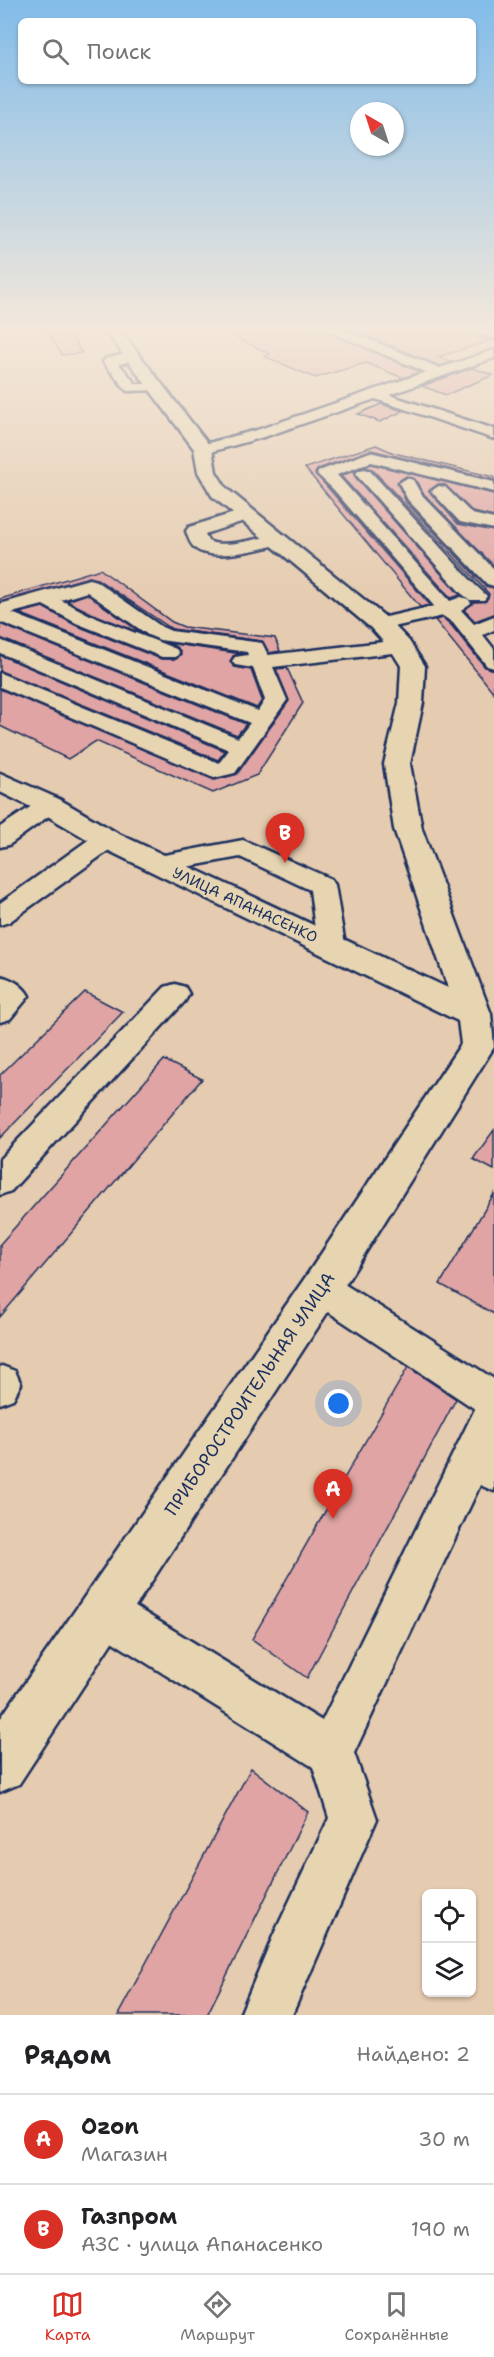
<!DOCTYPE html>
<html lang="ru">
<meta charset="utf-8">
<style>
body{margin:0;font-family:"Shantell Sans",sans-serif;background:#f6f6f6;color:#202124}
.controls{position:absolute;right:18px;bottom:18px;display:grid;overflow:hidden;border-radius:9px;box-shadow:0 2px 4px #0004}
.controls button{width:54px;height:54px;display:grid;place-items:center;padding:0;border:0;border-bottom:2px solid #e0e0e0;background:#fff;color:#202124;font:30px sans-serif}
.compass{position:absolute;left:350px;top:102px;width:54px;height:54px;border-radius:50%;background:#fff;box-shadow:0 2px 4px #0004;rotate:321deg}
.you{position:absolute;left:339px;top:1404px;width:21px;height:21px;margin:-15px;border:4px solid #fff;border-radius:50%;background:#1a73e8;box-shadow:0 0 0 9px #1a73e833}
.badge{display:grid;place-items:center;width:39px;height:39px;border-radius:50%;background:#d93025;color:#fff;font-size:20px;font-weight:700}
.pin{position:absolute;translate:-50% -50px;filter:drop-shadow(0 2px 3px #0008)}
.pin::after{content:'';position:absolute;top:32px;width:21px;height:18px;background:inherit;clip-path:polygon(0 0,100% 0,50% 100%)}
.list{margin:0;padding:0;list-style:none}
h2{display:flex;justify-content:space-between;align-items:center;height:78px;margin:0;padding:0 24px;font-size:26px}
h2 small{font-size:20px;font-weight:400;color:#757577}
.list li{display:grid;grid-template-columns:39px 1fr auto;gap:18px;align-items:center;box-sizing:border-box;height:90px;padding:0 24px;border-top:2px solid #e0e0e0}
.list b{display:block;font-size:22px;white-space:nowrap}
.list p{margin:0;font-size:20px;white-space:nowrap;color:#757577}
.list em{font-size:20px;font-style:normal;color:#757577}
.icon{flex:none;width:33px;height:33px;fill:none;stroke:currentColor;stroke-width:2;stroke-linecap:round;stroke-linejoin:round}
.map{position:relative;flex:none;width:494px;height:2015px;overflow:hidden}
.search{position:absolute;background:#fff;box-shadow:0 2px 4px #0004;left:18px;right:18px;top:18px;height:66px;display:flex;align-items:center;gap:15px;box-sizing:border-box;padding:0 21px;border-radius:9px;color:#757577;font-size:22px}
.sheet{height:258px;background:#fff}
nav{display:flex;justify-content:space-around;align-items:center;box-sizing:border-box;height:84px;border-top:2px solid #e0e0e0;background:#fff;font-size:16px;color:#757577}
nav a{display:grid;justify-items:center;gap:3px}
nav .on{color:#d93025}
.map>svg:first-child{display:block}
.building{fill:#dfa4a3;stroke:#1b2f5e;stroke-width:1.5}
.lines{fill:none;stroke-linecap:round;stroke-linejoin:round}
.minor-casing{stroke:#1b2f5e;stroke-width:5}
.major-casing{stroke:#1b2f5e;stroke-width:5}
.minor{fill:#e7d5b2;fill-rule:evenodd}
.major{fill:#e7d5b2;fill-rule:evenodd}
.labels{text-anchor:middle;stroke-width:4.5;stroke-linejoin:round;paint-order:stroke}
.street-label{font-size:15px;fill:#1b2f5e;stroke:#e7d5b2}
.near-street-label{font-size:18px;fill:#1b2f5e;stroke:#e7d5b2}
</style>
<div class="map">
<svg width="494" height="2015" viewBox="0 0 494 2015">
<rect width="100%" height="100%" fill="#e5cbaf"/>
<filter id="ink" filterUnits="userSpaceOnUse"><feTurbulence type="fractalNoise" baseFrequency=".0167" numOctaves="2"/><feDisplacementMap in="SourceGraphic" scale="12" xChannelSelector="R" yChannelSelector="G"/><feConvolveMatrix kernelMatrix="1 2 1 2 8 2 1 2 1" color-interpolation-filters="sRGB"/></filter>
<g filter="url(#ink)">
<g class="building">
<polygon points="44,326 68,331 82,353 62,355"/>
<polygon points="273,326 314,326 420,372 403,378 366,363 315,378 264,356 270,354 234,337"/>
<polygon points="342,326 451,326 490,341 438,357 452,362 440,366"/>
<polygon points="472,368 493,375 446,395 422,386"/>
<polygon points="381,404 403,411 380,422 358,414"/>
<polygon points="376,445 394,453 494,477 494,480 371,450 318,469 315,473 430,605 420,607 305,468"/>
<polygon points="371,464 494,494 494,517 473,512 445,485 438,484 429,491 458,524 494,531 494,566 423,493 415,479 406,476 397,482 406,502 485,586 494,588 494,614 475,621 464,610 473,602 486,601 489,594 372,469 365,467"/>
<polygon points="356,470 354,475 356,478 460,595 451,598 341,476"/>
<polygon points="100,569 172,622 184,627 275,638 280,651 269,653 262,641 172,629 97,579 90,577 0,602 0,599"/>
<polygon points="87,594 141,633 91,613 67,601"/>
<polygon points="43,607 75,625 161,659 176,659 181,654 178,648 168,643 242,654 233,656 230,662 235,667 251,670 262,700 257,708 19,613"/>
<polygon points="443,618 451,625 485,667 494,670 494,693 435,620"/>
<polygon points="0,624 246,724 237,735 0,638"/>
<polygon points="0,655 225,751 218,760 0,671"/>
<polygon points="287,668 303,703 257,775 213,793 96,741 68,759 0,726 0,689 215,780 237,774 289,701 276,669"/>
<polygon points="85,992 123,1012 0,1138 0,1075"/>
<polygon points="164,1060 202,1079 0,1317 0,1244"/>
<polygon points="494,1130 494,1170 473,1159"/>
<polygon points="494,1194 494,1314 440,1284"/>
<polygon points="408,1367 456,1399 307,1678 252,1639"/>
<polygon points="251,1768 308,1812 207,2015 118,2015"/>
</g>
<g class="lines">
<g class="minor-casing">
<g id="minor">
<polygon points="316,326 335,326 440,368 494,350 494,358 389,395 494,429 494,439 375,399 267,436 203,454 197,452 195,449 197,446 257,430 426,372"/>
<polygon points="464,326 483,326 494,331 494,339"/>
<polygon points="132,352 139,356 137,359 119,364 136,384 161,384 163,387 161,390 127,391 103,362 105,359"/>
<polygon points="370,452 494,482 494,492 371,462 337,475 450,601 461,597 468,599 471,603 461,610 474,624 494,616 494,630 483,635 494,649 494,668 487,666 453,623 443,616 380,630 373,628 370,624 373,620 434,606 333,489 317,474 319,471"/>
<polygon points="364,469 370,471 475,585 487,596 484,600 470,600 461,593 358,477 356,474 358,471"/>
<polygon points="407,478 413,480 421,494 494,569 494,586 487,584 408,500 399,483"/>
<polygon points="439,486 445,487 472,514 494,519 494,529 460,522 431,491"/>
<path d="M244 510 250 511 253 515 250 519 205 534 208 541C223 549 261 538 278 534L284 535 287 539 284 543C265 548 211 563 195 548 190 544 188 537 186 531L189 527Z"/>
<path d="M89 579 96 581 162 627 171 631 262 643 268 655 401 640 408 642 411 646 408 650 401 652 273 667 287 700 235 773 214 778 0 687V673L219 763 229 750 0 653V640L238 738 250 723 0 622V604ZM87 592 148 635 160 640 247 652 248 655 235 657 232 661 235 665 253 668 265 700 258 711 12 613 43 605 76 623 162 657H176L179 653 176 649 90 615 61 600Z"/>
<polygon points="49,798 57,800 61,805 57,810 9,845 0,847 0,827 41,800"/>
<polygon points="107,831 116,833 119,839 116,845 9,922 0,925 0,903 98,833"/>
<polygon points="243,840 331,879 335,885 345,945 341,952 331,955 321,952 317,945 310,890 240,857 159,872 150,870 146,864 150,858 159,856"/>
<path d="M0 976C12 979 23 985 29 996L10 1019 0 1022Z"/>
<polygon points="175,984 185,987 189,994 185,1001 11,1191 0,1195 0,1159 165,987"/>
<polygon points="321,1272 333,1277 494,1379 494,1491 480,1485 354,1753 377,1819 292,2015 240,2015 274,1934 329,1818 313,1767 89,1627 83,1612 89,1597 104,1591 119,1597 322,1721 475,1409 309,1299 304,1288 309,1277"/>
<polygon points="2,1366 15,1371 21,1384 13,1399 0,1404 0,1367"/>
</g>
</g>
<g class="major-casing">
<polygon id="major" points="102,326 117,326 212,449 216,472 226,488 388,619 409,641 425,666 423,703 410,764 422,829 491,1014 494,1047 335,1301 19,1784 0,1792 0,1719 307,1275 461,1044 458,1021 97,845 39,811 0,792 0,773 59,799 117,833 448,988 394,829 384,764 399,703 401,666 391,650 372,629 212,496 198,472 194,449"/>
</g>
<use href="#minor" class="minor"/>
<use href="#major" class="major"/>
</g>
</g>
<linearGradient id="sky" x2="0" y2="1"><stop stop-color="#82bce9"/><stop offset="0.54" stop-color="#f3e8db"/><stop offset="1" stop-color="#f3e8db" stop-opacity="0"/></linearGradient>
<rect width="494" height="609" fill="url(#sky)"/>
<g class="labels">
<g class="street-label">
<text transform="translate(245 905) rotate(25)" y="5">УЛИЦА АПАНАСЕНКО</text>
</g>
<g class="near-street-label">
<text transform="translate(250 1394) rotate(-56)" y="6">ПРИБОРОСТРОИТЕЛЬНАЯ УЛИЦА</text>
</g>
</g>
</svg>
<div class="controls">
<button><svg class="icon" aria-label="locate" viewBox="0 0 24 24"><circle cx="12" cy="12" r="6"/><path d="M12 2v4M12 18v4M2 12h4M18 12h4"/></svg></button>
<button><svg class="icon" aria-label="layers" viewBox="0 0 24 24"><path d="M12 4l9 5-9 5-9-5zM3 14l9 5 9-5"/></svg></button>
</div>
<svg class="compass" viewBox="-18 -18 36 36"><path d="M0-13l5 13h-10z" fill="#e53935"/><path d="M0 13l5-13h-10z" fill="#757577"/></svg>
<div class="you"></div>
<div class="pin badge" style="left:333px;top:1519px">A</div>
<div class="pin badge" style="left:285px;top:863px">B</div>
<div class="search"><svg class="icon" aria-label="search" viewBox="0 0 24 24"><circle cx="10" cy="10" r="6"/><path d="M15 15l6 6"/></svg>Поиск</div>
</div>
<section class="sheet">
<h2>Рядом<small>Найдено: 2</small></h2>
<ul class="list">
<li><span class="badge">A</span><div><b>Ozon</b><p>Магазин</p></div><em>30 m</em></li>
<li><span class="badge">B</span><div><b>Газпром</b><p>АЗС · улица Апанасенко</p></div><em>190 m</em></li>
</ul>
</section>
<nav>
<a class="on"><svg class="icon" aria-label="map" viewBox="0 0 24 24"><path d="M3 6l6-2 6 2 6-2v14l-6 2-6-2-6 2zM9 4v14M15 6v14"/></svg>Карта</a>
<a><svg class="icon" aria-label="directions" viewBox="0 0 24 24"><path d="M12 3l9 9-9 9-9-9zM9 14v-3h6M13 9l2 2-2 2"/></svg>Маршрут</a>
<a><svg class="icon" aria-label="saved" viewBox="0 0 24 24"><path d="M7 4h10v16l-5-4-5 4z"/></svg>Сохранённые</a>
</nav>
